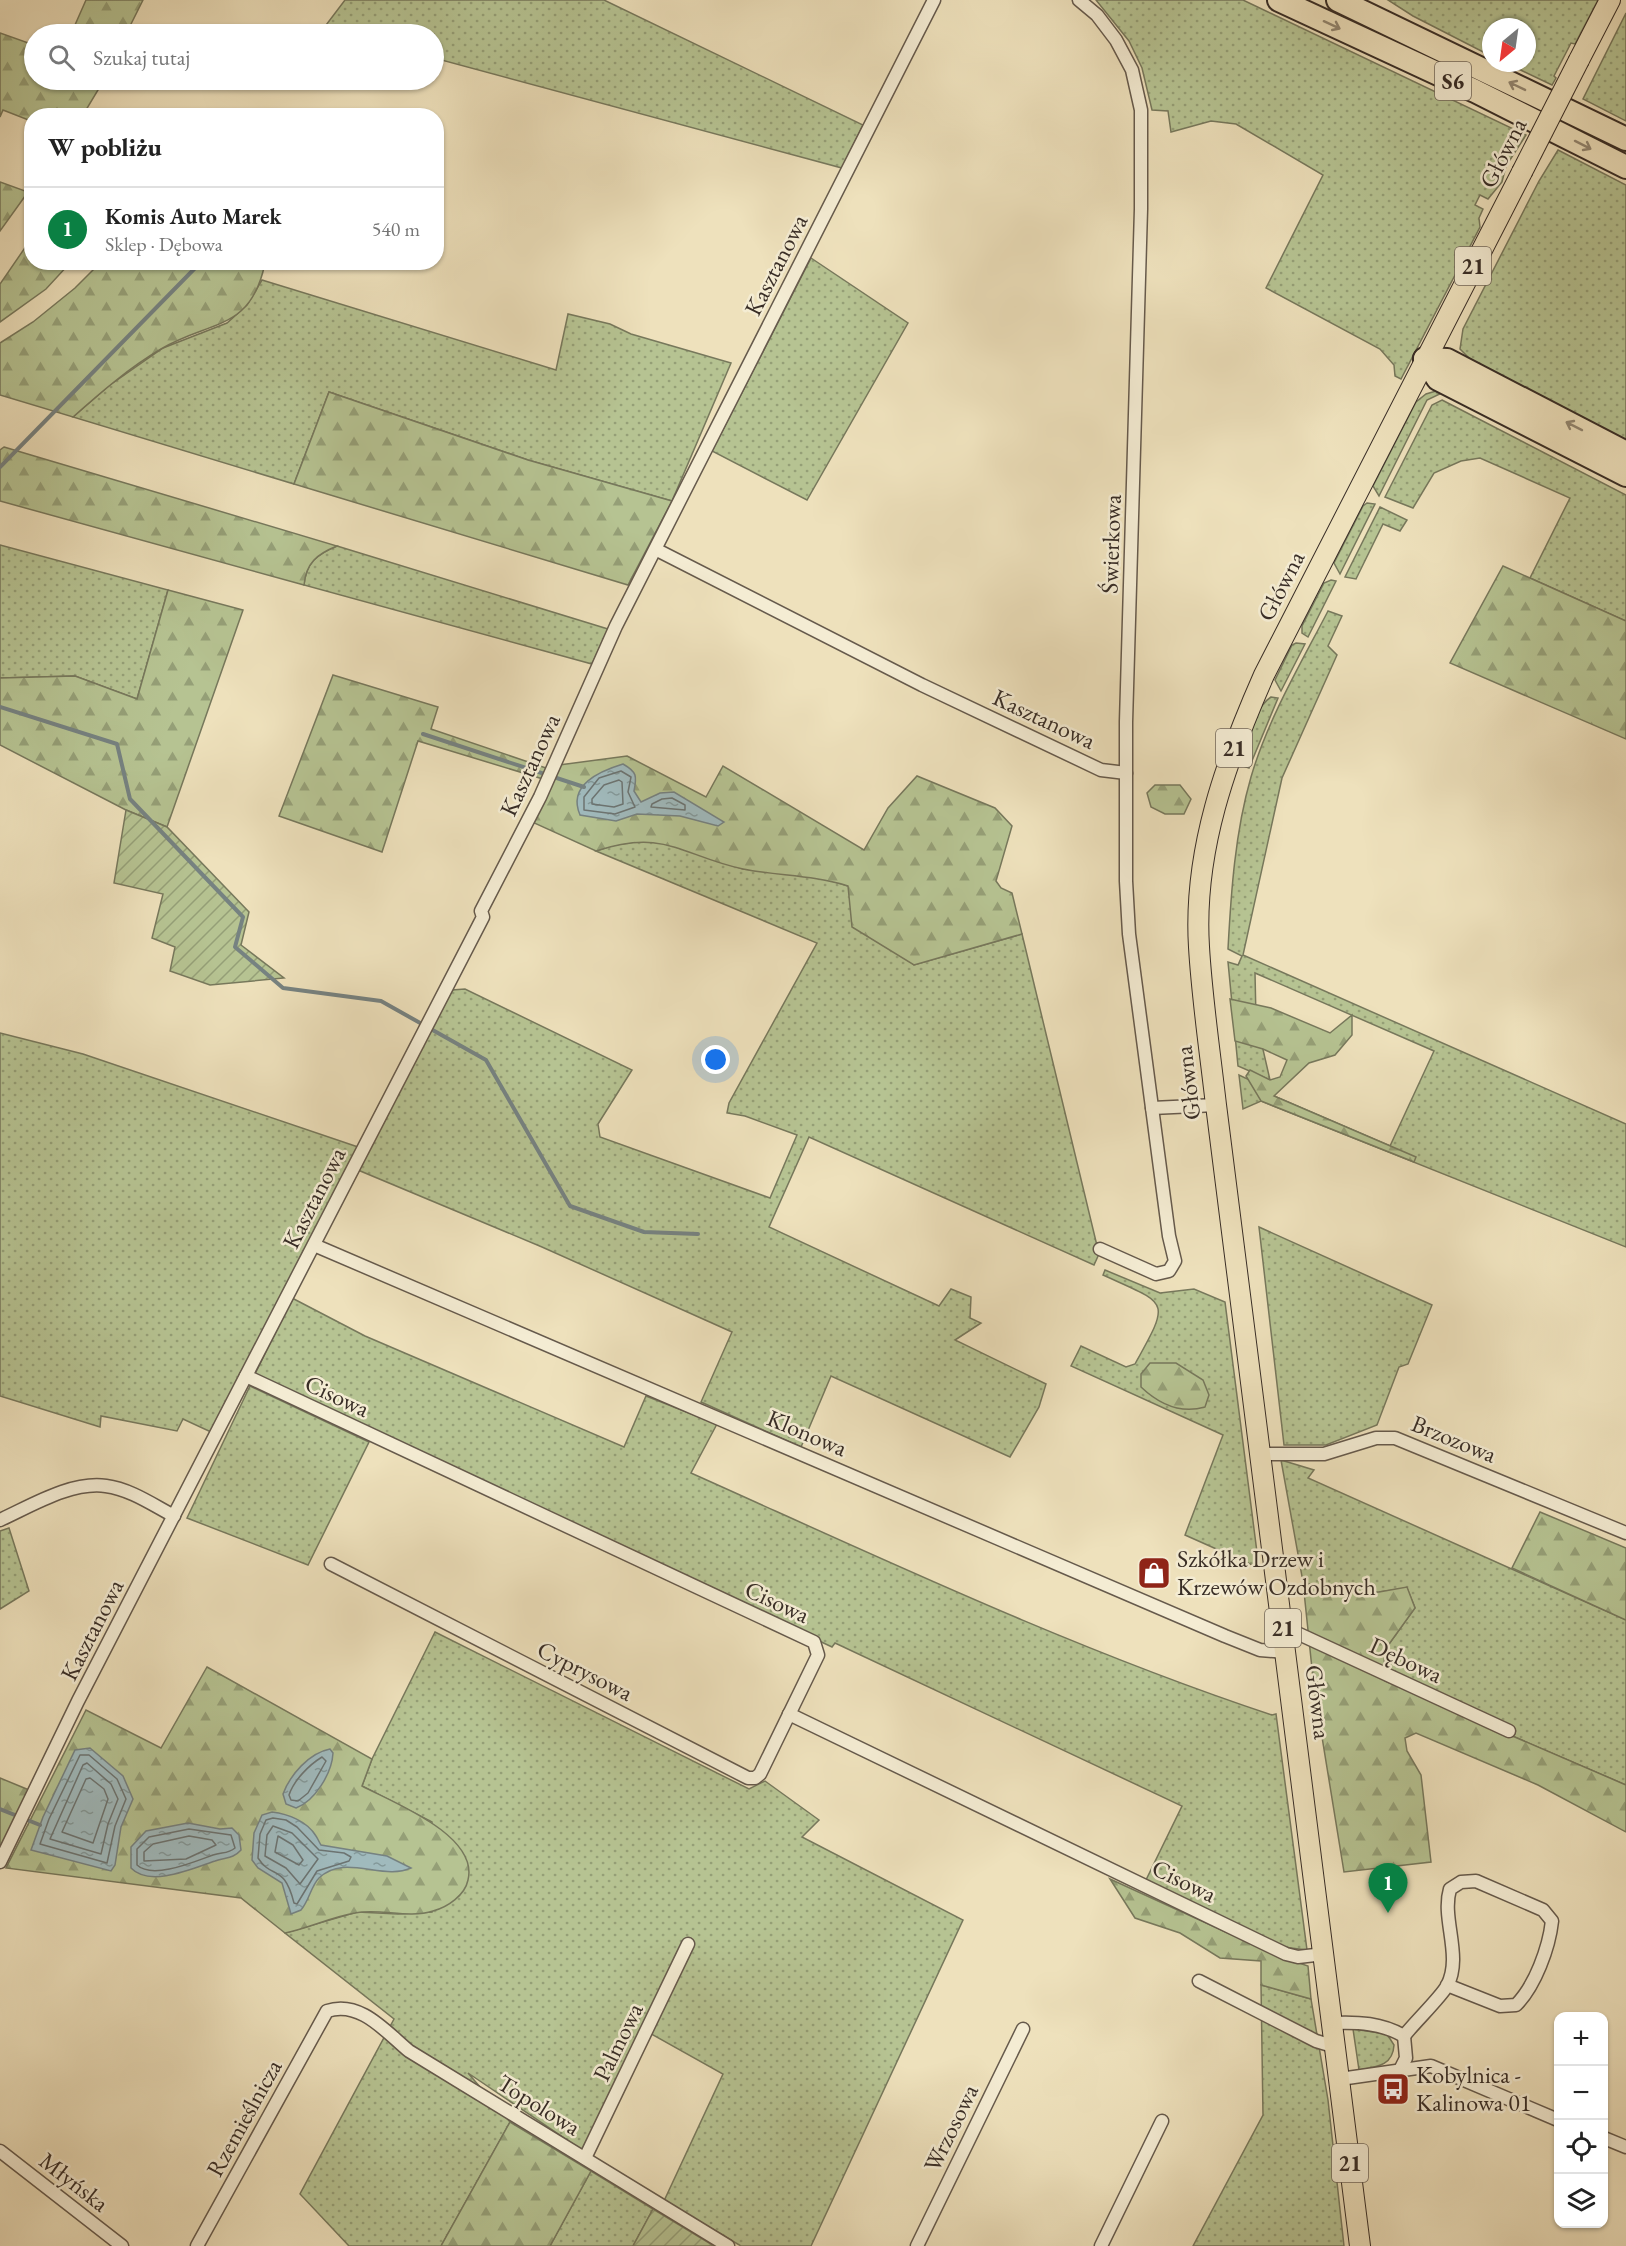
<!DOCTYPE html>
<html lang="pl">
<meta charset="utf-8">
<style>
body{margin:0;font-family:"EB Garamond",serif;background:#f2f2f2;color:#222}
.controls{position:absolute;right:18px;bottom:18px;display:grid;overflow:hidden;border-radius:12px;box-shadow:0 2px 4px #0004}
.controls button{width:54px;height:54px;display:grid;place-items:center;padding:0;border:0;border-bottom:2px solid #e0e0e0;background:#fff;color:#222;font:30px sans-serif}
.compass{position:absolute;left:1482px;top:18px;width:54px;height:54px;border-radius:50%;background:#fff;box-shadow:0 2px 4px #0004;rotate:209deg}
.you{position:absolute;left:716px;top:1060px;width:21px;height:21px;margin:-15px;border:4px solid #fff;border-radius:50%;background:#1a73e8;box-shadow:0 0 0 9px #1a73e833}
.badge{display:grid;place-items:center;width:39px;height:39px;border-radius:50%;background:#0b8043;color:#fff;font-size:20px;font-weight:700}
.pin{position:absolute;translate:-50% -50px;filter:drop-shadow(0 2px 3px #0008)}
.pin::after{content:'';position:absolute;top:32px;width:21px;height:18px;background:inherit;clip-path:polygon(0 0,100% 0,50% 100%)}
.list{margin:0;padding:0;list-style:none}
h2{display:flex;justify-content:space-between;align-items:center;height:78px;margin:0;padding:0 24px;font-size:26px}
h2 small{font-size:20px;font-weight:400;color:#767676}
.list li{display:grid;grid-template-columns:39px 1fr auto;gap:18px;align-items:center;box-sizing:border-box;height:84px;padding:0 24px;border-top:2px solid #e0e0e0}
.list b{display:block;font-size:22px;white-space:nowrap}
.list p{margin:0;font-size:20px;white-space:nowrap;color:#767676}
.list em{font-size:20px;font-style:normal;color:#767676}
.icon{flex:none;width:33px;height:33px;fill:none;stroke:currentColor;stroke-width:2;stroke-linecap:round;stroke-linejoin:round}
.map{position:relative;flex:none;width:1626px;height:2246px;overflow:hidden}
.search{position:absolute;background:#fff;box-shadow:0 2px 4px #0004;left:24px;top:24px;width:420px;height:66px;display:flex;align-items:center;gap:15px;box-sizing:border-box;padding:0 21px;border-radius:33px;color:#767676;font-size:22px}
.panel{position:absolute;background:#fff;box-shadow:0 2px 4px #0004;left:24px;top:108px;width:420px;height:162px;border-radius:24px}
.map>svg:first-child{display:block}
.grass{fill:url(#grass-dots);stroke:#77785c;stroke-width:1.5}
.forest{fill:url(#forest-firs);stroke:#77785c;stroke-width:1.5}
.garden{fill:url(#garden-furrows);stroke:#77785c;stroke-width:1.5}
.water{fill:url(#water-ripples);stroke:#768281;stroke-width:1.5}
.lines{fill:none;stroke-linecap:round;stroke-linejoin:round}
.shore{stroke:#6c7472;stroke-width:1.5}
.stream{stroke:#768281;stroke-width:4}
.street-casing{stroke:#665a4c;stroke-width:15}
.primary-casing{stroke:#382d26;stroke-width:22}
.highway-casing{stroke:#382d26;stroke-width:26}
.street{stroke:#f4ecd3;stroke-width:12}
.primary{stroke:#eee1bc;stroke-width:20}
.highway{stroke:#eee1bc;stroke-width:22}
.primary-bridge-casing{stroke:#382d26;stroke-width:22;stroke-linecap:butt}
.primary-bridge{stroke:#eee1bc;stroke-width:20}
.oneway{stroke:#938771}
.labels{text-anchor:middle;stroke-width:5;stroke-linejoin:round;paint-order:stroke}
.shield{fill:#f4ecd3;stroke:#70665a;stroke-width:1.5}
.shield-label{font-size:22px;font-weight:bold;fill:#382d26}
.street-label{font-size:24px;fill:#382d26;stroke:#f4ecd3}
.poi-label{font-size:24px;fill:#382d26;stroke:#f4ecd3;text-anchor:start}
</style>
<div class="map">
<svg width="1626" height="2246" viewBox="0 0 1626 2246">
<defs>
<pattern id="grass-dots" width="8" height="8" patternUnits="userSpaceOnUse" patternTransform="scale(1.5)"><rect width="8" height="8" fill="#b6c392"/><path d="M2 2h.1M6 6h.1" fill="none" stroke="#959f77" stroke-width="1.8" stroke-linecap="round"/></pattern>
<pattern id="forest-firs" width="22" height="20" patternUnits="userSpaceOnUse" patternTransform="scale(1.5)"><rect width="22" height="20" fill="#b6c392"/><path d="M5 1l3.5 6h-7zM16 11l3.5 6h-7z" fill="#959f77"/></pattern>
<pattern id="garden-furrows" width="10" height="10" patternUnits="userSpaceOnUse" patternTransform="scale(1.5)"><rect width="10" height="10" fill="#b6c392"/><path d="M-1 1l2-2M0 10L10 0M9 11l2-2" fill="none" stroke="#959f77"/></pattern>
<pattern id="water-ripples" width="26" height="14" patternUnits="userSpaceOnUse" patternTransform="scale(1.5)"><rect width="26" height="14" fill="#a0babd"/><path d="M2 4q2-2 4 0t4 0M15 11q2-2 4 0t4 0" fill="none" stroke="#839899"/></pattern>
</defs>
<rect width="100%" height="100%" fill="#eee1bc"/>
<filter id="stains"><feTurbulence type="fractalNoise" baseFrequency=".00333" numOctaves="4"/><feColorMatrix values="0 0 0 0 .2 0 0 0 0 .09 0 0 0 0 .02 0 0 0 .5 -.17"/></filter>
<radialGradient id="worn" r=".72"><stop offset=".6" stop-color="#630" stop-opacity="0"/><stop offset="1" stop-color="#630" stop-opacity=".3"/></radialGradient>
<g class="grass">
<polygon points="345,0 604,0 863,125 842,168 434,58 434,34 344,34 323,29"/>
<polygon points="1096,0 1243,0 1526,135 1506,166 1502,182 1488,199 1480,195 1475,205 1483,209 1479,218 1480,227 1401,379 1395,376 1394,365 1380,349 1266,288 1323,175 1236,124 1211,121 1171,132 1168,111 1152,110 1142,68 1129,41"/>
<polygon points="1388,0 1598,0 1575,44 1571,43 1554,76 1556,78 1552,85 1506,63 1527,63 1527,27 1491,27 1491,56 1413,16"/>
<polygon points="1626,13 1626,121 1583,99"/>
<polygon points="1558,150 1626,185 1626,444 1471,360 1460,349 1463,329 1539,181"/>
<polygon points="811,258 908,323 807,500 712,451"/>
<polygon points="262,280 556,370 568,314 610,324 631,334 731,363 672,501 528,460 329,392 294,484 73,417 110,385 163,348 227,323 247,305"/>
<polygon points="1436,391 1444,392 1427,400 1379,496 1373,486 1416,402 1426,394"/>
<polygon points="1442,400 1626,495 1626,621 1530,578 1570,498 1480,458 1461,461 1434,473 1413,508 1385,497 1432,405"/>
<polygon points="1367,503 1375,504 1340,574 1334,563 1363,506"/>
<polygon points="1380,507 1407,520 1400,531 1383,524 1356,579 1345,577"/>
<polygon points="0,545 168,590 137,699 75,676 0,678"/>
<path d="M337 546 608 629 592 664 304 585C306 563 317 554 337 546Z"/>
<polygon points="1331,580 1336,581 1308,637 1302,633 1302,626 1324,583"/>
<path d="M1328 611 1342 616 1328 646 1337 655 1282 778 1243 955 1626 1124V1247L1261 1101 1243 1109 1239 1075 1273 1091 1274 1096 1390 1146 1434 1051 1255 973 1256 1019 1270 1080 1238 1066 1228 962 1238 965 1242 956 1228 949C1231 893 1235 832 1251 777 1268 719 1300 665 1328 611Z"/>
<polygon points="1296,643 1305,644 1281,691 1275,680 1292,645"/>
<path d="M1271 697 1278 698 1249 768 1243 766 1240 760C1247 741 1254 708 1271 697Z"/>
<polygon points="642,841 671,844 743,869 822,878 848,886 914,965 1022,934 1099,1254 1094,1265 809,1137 769,1227 939,1306 951,1289 971,1297 970,1318 981,1323 955,1340 1046,1384 1039,1407 1010,1457 831,1376 801,1447 701,1402 732,1332 542,1247 358,1170 452,990 465,989 632,1070 598,1124 600,1137 770,1198 797,1135 745,1116 727,1113 729,1103 817,943 596,851 615,845"/>
<polygon points="0,1033 83,1054 358,1147 211,1432 183,1419 177,1431 101,1416 100,1427 0,1396"/>
<polygon points="1259,1227 1432,1305 1408,1364 1399,1367 1377,1425 1326,1445 1284,1445"/>
<path d="M1105 1270 1160 1293 1194 1289 1225 1302 1259 1568 1185 1535 1223 1435 1071 1366 1081 1346 1126 1367 1135 1364C1171 1299 1169 1305 1103 1275Z"/>
<path d="M292 1298 365 1336 624 1447 646 1396 717 1424 691 1473C883 1559 1073 1649 1272 1715L1276 1714 1307 1950 1283 1947 1146 1880 1182 1806 835 1643 832 1647 255 1374Z"/>
<polygon points="250,1386 369,1442 308,1565 187,1518"/>
<polygon points="1281,1460 1314,1470 1308,1478 1626,1620 1626,1785 1385,1681 1384,1651 1415,1608 1407,1588 1379,1592 1336,1593 1303,1582"/>
<polygon points="9,1528 29,1591 0,1609 0,1531"/>
<polygon points="435,1632 749,1789 765,1781 819,1820 802,1837 963,1920 811,2246 741,2246 664,2201 723,2074 646,2031 588,2154 468,2073 510,2122 441,2246 349,2246 300,2194 394,2019 285,1933 357,1912 398,1914 432,1912 432,1822 362,1786 372,1759"/>
<polygon points="1261,1985 1311,1999 1328,2100 1344,2246 1193,2246 1263,2115"/>
<path d="M1353 2029 1387 2034 1394 2045C1393 2066 1376 2067 1359 2070Z"/>
<polygon points="591,2171 653,2209 633,2246 550,2246"/>
</g>
<g class="forest">
<polygon points="86,0 143,0 126,34 71,34"/>
<polygon points="0,33 34,45 34,80 104,80 83,115 32,116 31,121 3,110 0,117"/>
<polygon points="0,182 28,192 0,231"/>
<polygon points="31,239 32,262 70,263 46,289 0,322 0,284"/>
<path d="M100 263H265C251 332 209 320 161 349 129 368 101 392 73 417L0 395V343L33 322 75 288Z"/>
<polygon points="329,392 528,460 672,501 628,585 294,484"/>
<path d="M4 447 337 546C317 554 306 563 304 585L0 501V450Z"/>
<polygon points="1503,566 1626,621 1626,739 1450,663"/>
<polygon points="168,590 243,610 167,827 126,810 0,745 0,678 75,676 137,699"/>
<polygon points="333,675 438,707 431,729 546,768 543,779 418,741 382,852 279,816"/>
<path d="M627 756 706 797 723 766 864 850 888 808 917 776 995 808 1012 826 996 881 1001 888 1012 893 1022 934 914 965 852 927 848 886C813 875 778 876 743 869 682 856 665 828 596 851L532 822 559 765Z"/>
<polygon points="1155,785 1180,785 1191,799 1184,814 1165,814 1151,807 1147,793"/>
<polygon points="1230,999 1271,1008 1330,1033 1352,1015 1352,1035 1335,1055 1309,1063 1274,1096 1416,1157 1414,1162 1261,1101 1246,1076 1250,1070 1270,1080 1280,1077 1287,1060 1263,1049 1235,1041"/>
<path d="M1150 1363H1176L1203 1380 1209 1395 1205 1407C1181 1414 1160 1405 1141 1387V1374Z"/>
<polygon points="1540,1512 1626,1548 1626,1620 1512,1568"/>
<polygon points="1303,1582 1336,1593 1379,1592 1407,1587 1415,1608 1384,1651 1385,1681 1626,1785 1626,1832 1538,1785 1416,1733 1405,1738 1407,1751 1421,1775 1431,1862 1344,1872 1314,1688"/>
<path d="M207 1667 372 1759 362 1786C392 1802 479 1835 468 1880 465 1895 448 1907 433 1911 408 1919 380 1908 355 1913 331 1917 309 1928 285 1933L241 1898 6 1868 86 1710 161 1748Z"/>
<polygon points="0,1778 29,1790 0,1848"/>
<polygon points="1110,1879 1276,1955 1308,1966 1311,1999 1261,1985 1261,1961 1220,1958 1180,1933 1135,1918"/>
<polygon points="510,2122 591,2171 550,2246 441,2246"/>
</g>
<g class="garden">
<polygon points="126,810 167,827 249,912 241,945 284,978 210,985 170,971 175,947 152,938 163,894 114,883"/>
<polygon points="653,2209 714,2246 633,2246"/>
</g>
<g class="water">
<path d="M623 764C637 772 637 776 634 791L641 802 660 793 674 792 724 822 718 826 680 816 637 814 616 821 580 815C567 785 600 771 623 764Z"/>
<polygon points="90,1748 123,1776 133,1799 121,1827 115,1865 111,1871 31,1850 43,1817 75,1750"/>
<path d="M330 1749 333 1753C332 1773 315 1801 296 1808L286 1804 283 1794C290 1775 309 1753 330 1749Z"/>
<path d="M272 1812C288 1814 307 1821 316 1836 318 1839 319 1842 321 1845L387 1856 411 1868C383 1881 344 1853 319 1878 311 1886 309 1901 301 1910L291 1914 282 1883 258 1868 252 1860 254 1833 262 1815Z"/>
<path d="M188 1823 220 1829 232 1828 239 1835 241 1850C233 1859 226 1857 215 1861 194 1868 150 1888 131 1868V1847L146 1831Z"/>
</g>
<g class="lines">
<g class="shore">
<polygon points="621,771 631,777 628,792 635,807 615,814 584,810 584,797 599,778"/>
<polygon points="619,780 622,782 623,804 614,807 592,804 592,799 604,785"/>
<polygon points="672,798 685,805 685,810 651,807 652,804 662,799"/>
<polygon points="80,1755 89,1755 117,1779 126,1799 115,1826 107,1863 40,1844 49,1819"/>
<path d="M322 1757 326 1761 308 1793 298 1801 291 1800 289 1795C294 1780 309 1765 322 1757Z"/>
<polygon points="87,1763 111,1784 118,1799 108,1824 101,1854 50,1839 83,1765"/>
<polygon points="90,1778 104,1789 108,1799 93,1843 62,1832 86,1779"/>
<path d="M273 1818 286 1820 297 1827 319 1850 344 1853 351 1857 349 1861 317 1871 297 1904 294 1903C284 1863 272 1880 258 1858L260 1834 266 1820Z"/>
<polygon points="273,1826 292,1833 318,1859 300,1884 286,1868 265,1856 267,1835"/>
<path d="M189 1829 231 1835 235 1848C228 1854 222 1852 213 1855 196 1861 153 1880 137 1865V1849L149 1837Z"/>
<polygon points="189,1836 212,1840 216,1845 186,1859 144,1861 144,1852 153,1844"/>
<polygon points="278,1836 293,1845 303,1860 299,1865 275,1852"/>
</g>
<g class="stream">
<polyline points="0,467 201,262"/>
<polyline points="0,707 117,744 130,799 243,917 235,947 283,988 381,1001 486,1060 570,1206 644,1232 698,1234"/>
<polyline points="423,734 584,787"/>
<polyline points="0,1809 40,1825"/>
</g>
<g class="street-casing">
<g id="street">
<polyline points="1079,0 1097,15 1116,40 1132,70 1141,110 1141,209 1126,722 1126,881 1129,934 1169,1236 1175,1261 1169,1271 1156,1274 1100,1249"/>
<polyline points="657,550 922,685 1101,770 1126,773"/>
<polyline points="1152,1108 1216,1105"/>
<polyline points="314,1245 1225,1636 1260,1650 1286,1652"/>
<polyline points="246,1376 814,1642 818,1655 760,1774 755,1778 748,1778 331,1564"/>
<polyline points="1259,1454 1324,1454 1376,1438 1395,1438 1626,1533"/>
<path d="M0 1520C31 1506 71 1481 106 1486 130 1489 153 1505 174 1516"/>
<polyline points="1284,1633 1299,1634 1509,1731"/>
<polyline points="789,1714 1286,1954 1298,1957 1324,1954"/>
<polyline points="0,1862 78,1701 483,917 481,911 540,797 616,626 934,0"/>
<polyline points="1199,1981 1316,2041 1336,2047"/>
<path d="M1333 2023C1359 2022 1381 2023 1404 2036"/>
<path d="M1404 2036C1414 2023 1440 1998 1447 1986 1463 1956 1441 1919 1450 1889L1461 1882 1476 1881 1543 1910 1552 1921C1549 1948 1535 1986 1516 2005L1500 2006 1447 1985"/>
<polyline points="1400,2070 1406,2058 1404,2036"/>
<polyline points="1340,2079 1431,2066 1558,2120"/>
<polyline points="1604,2138 1626,2147"/>
<polyline points="0,2151 122,2246"/>
<polyline points="585,2158 688,1944"/>
<path d="M197 2246 327 2011C360 2000 385 2031 409 2051L728 2246"/>
<polyline points="917,2246 1023,2029"/>
<polyline points="1101,2246 1162,2121"/>
</g>
</g>
<g class="primary-casing">
<g id="primary">
<polyline points="1579,60 1610,0"/>
<path d="M1360 2246 1216 1105C1210 1052 1202 999 1199 947 1193 851 1226 761 1264 675L1522 172"/>
</g>
</g>
<g class="highway-casing">
<g id="highway">
<polyline points="1279,0 1475,91 1626,167"/>
<polyline points="1338,0 1626,139"/>
<polyline points="1425,359 1438,379 1626,475"/>
<polyline points="1425,359 1447,360 1626,453"/>
</g>
</g>
<use href="#street" class="street"/>
<use href="#primary" class="primary"/>
<use href="#highway" class="highway"/>
<g class="primary-bridge-casing">
<polyline id="primary-bridge" points="1522,172 1579,60"/>
</g>
<use href="#primary-bridge" class="primary-bridge"/>
</g>
<defs><path id="oneway-shaft" d="M-6 0H5M1.5-3L5.5 0L1.5 3" fill="none" stroke-width="1.6" stroke-linecap="round" stroke-linejoin="round" transform="scale(1.5)"/></defs>
<g class="oneway">
<use href="#oneway-shaft" transform="translate(1332 25) rotate(25)"/>
<use href="#oneway-shaft" transform="translate(1517 86) rotate(-154)"/>
<use href="#oneway-shaft" transform="translate(1583 145) rotate(27)"/>
<use href="#oneway-shaft" transform="translate(1574 426) rotate(-153)"/>
</g>
<defs>
<g id="shop-square" transform="scale(1.725)"><rect x="-9" y="-9" width="18" height="18" rx="4" fill="#8f2418" stroke="#f4ecd3"/><path d="M-5-2.5h2.3a2.7 3.5 0 0 1 5.4 0H5L5.5 6h-11ZM-1.5-2.5h3a1.5 2.3 0 0 0-3 0Z" fill="#fff"/></g>
<g id="bus-square" transform="scale(1.725)"><rect x="-9" y="-9" width="18" height="18" rx="4" fill="#8f2418" stroke="#f4ecd3"/><path d="M-5-6H5V4H4V6H2V4H-2V6H-4V4H-5ZM-3.5-4V0h7V-4ZM-3.5 1.2v1.5H-2V1.2ZM2 1.2v1.5H3.5V1.2Z" fill="#fff"/></g>
</defs>
<g fill-rule="evenodd">
<use href="#shop-square" x="1154" y="1573"/>
<use href="#bus-square" x="1393" y="2089"/>
</g>
<g class="labels">
<g class="shield">
<rect x="1435" y="62" width="36" height="38" rx="4.5"/>
<rect x="1455" y="247" width="36" height="38" rx="4.5"/>
<rect x="1216" y="729" width="36" height="38" rx="4.5"/>
<rect x="1265" y="1609" width="36" height="38" rx="4.5"/>
<rect x="1332" y="2144" width="36" height="38" rx="4.5"/>
</g>
<g class="shield-label">
<text x="1453" y="89">S6</text>
<text x="1473" y="274">21</text>
<text x="1234" y="756">21</text>
<text x="1283" y="1636">21</text>
<text x="1350" y="2171">21</text>
</g>
<g class="street-label">
<text transform="translate(1503 153) rotate(-63)" y="8">Główna</text>
<text transform="translate(776 265) rotate(-63)" y="8">Kasztanowa</text>
<text transform="translate(1111 544) rotate(-88)" y="8">Świerkowa</text>
<text transform="translate(1281 586) rotate(-63)" y="8">Główna</text>
<text transform="translate(1044 719) rotate(25)" y="8">Kasztanowa</text>
<text transform="translate(530 765) rotate(-65)" y="8">Kasztanowa</text>
<text transform="translate(1188 1083) rotate(-97)" y="8">Główna</text>
<text transform="translate(314 1198) rotate(-63)" y="8">Kasztanowa</text>
<text transform="translate(337 1396) rotate(25)" y="8">Cisowa</text>
<text transform="translate(807 1433) rotate(23)" y="8">Klonowa</text>
<text transform="translate(1454 1439) rotate(22)" y="8">Brzozowa</text>
<text transform="translate(777 1602) rotate(25)" y="8">Cisowa</text>
<text transform="translate(92 1630) rotate(-63)" y="8">Kasztanowa</text>
<text transform="translate(1406 1660) rotate(25)" y="8">Dębowa</text>
<text transform="translate(585 1671) rotate(27)" y="8">Cyprysowa</text>
<text transform="translate(1318 1702) rotate(83)" y="8">Główna</text>
<text transform="translate(1184 1881) rotate(26)" y="8">Cisowa</text>
<text transform="translate(618 2042) rotate(-64)" y="8">Palmowa</text>
<text transform="translate(539 2105) rotate(32)" y="8">Topolowa</text>
<text transform="translate(244 2118) rotate(-61)" y="8">Rzemieślnicza</text>
<text transform="translate(951 2128) rotate(-64)" y="8">Wrzosowa</text>
<text transform="translate(74 2182) rotate(38)" y="8">Młyńska</text>
</g>
<g class="poi-label">
<text x="1177" y="1567">Szkółka Drzew i<tspan x="1177" dy="28">Krzewów Ozdobnych</tspan></text>
<text x="1416" y="2083">Kobylnica -<tspan x="1416" dy="28">Kalinowa 01</tspan></text>
</g>
</g>
<rect width="100%" height="100%" filter="url(#stains)"/>
<rect width="100%" height="100%" fill="url(#worn)"/>
</svg>
<div class="controls">
<button>+</button>
<button>−</button>
<button><svg class="icon" aria-label="locate" viewBox="0 0 24 24"><circle cx="12" cy="12" r="6"/><path d="M12 2v4M12 18v4M2 12h4M18 12h4"/></svg></button>
<button><svg class="icon" aria-label="layers" viewBox="0 0 24 24"><path d="M12 4l9 5-9 5-9-5zM3 14l9 5 9-5"/></svg></button>
</div>
<svg class="compass" viewBox="-18 -18 36 36"><path d="M0-13l5 13h-10z" fill="#e53935"/><path d="M0 13l5-13h-10z" fill="#767676"/></svg>
<div class="you"></div>
<div class="pin badge" style="left:1388px;top:1913px">1</div>
<div class="search"><svg class="icon" aria-label="search" viewBox="0 0 24 24"><circle cx="10" cy="10" r="6"/><path d="M15 15l6 6"/></svg>Szukaj tutaj</div>
<section class="panel">
<h2>W pobliżu<small></small></h2>
<ul class="list">
<li><span class="badge">1</span><div><b>Komis Auto Marek</b><p>Sklep · Dębowa</p></div><em>540 m</em></li>
</ul>
</section>
</div>
